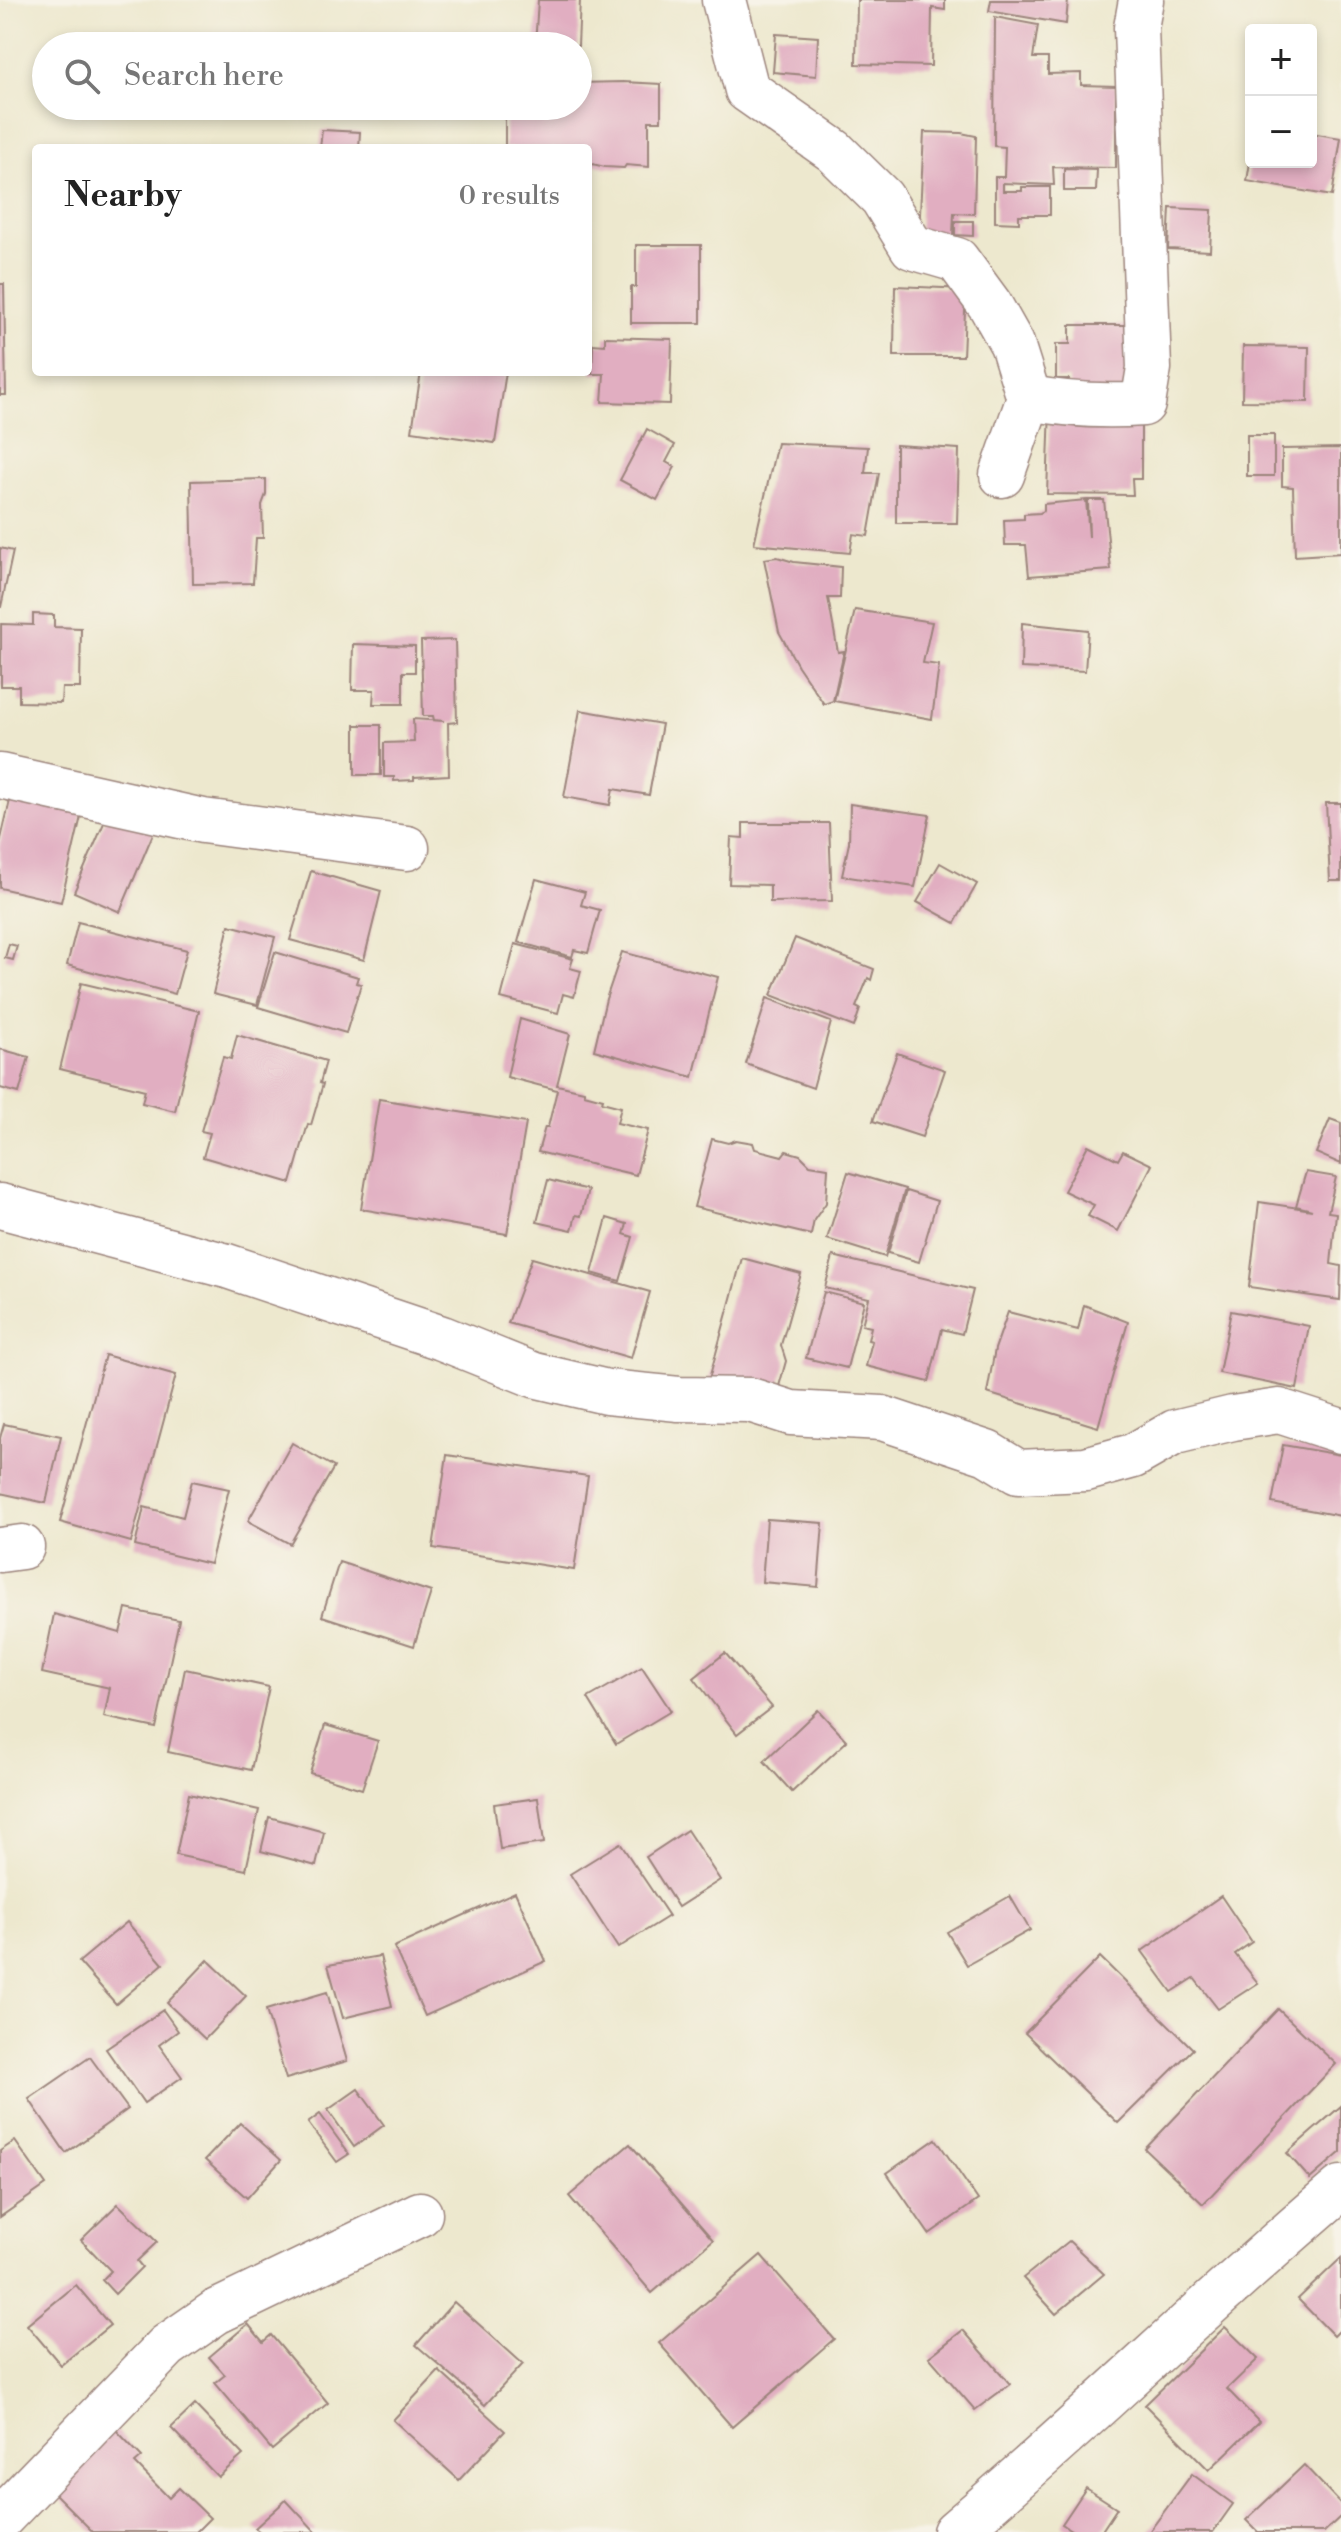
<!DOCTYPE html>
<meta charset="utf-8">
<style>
body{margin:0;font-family:"Libre Bodoni",serif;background:#f6f6f6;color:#222}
.controls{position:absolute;right:24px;top:24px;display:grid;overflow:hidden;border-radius:8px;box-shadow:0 4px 12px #0003}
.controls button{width:72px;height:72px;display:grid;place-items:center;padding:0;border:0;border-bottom:2px solid #e0e0e0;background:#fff;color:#222;font:40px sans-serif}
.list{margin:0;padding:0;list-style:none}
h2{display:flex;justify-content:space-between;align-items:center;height:104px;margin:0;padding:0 32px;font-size:34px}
h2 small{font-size:26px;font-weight:400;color:#767676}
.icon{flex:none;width:44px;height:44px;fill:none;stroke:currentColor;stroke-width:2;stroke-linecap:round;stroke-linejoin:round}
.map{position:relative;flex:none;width:1341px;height:2532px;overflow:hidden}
.search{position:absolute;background:#fff;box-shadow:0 4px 12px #0003;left:32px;top:32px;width:560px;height:88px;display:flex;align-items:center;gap:20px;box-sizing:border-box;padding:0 28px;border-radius:44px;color:#767676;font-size:30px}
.panel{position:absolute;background:#fff;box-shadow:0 4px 12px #0003;left:32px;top:144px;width:560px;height:232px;border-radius:8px}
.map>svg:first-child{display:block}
.building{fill:#e1aec1}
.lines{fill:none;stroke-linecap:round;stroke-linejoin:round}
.street-casing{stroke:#9c847c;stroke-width:47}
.street{stroke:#fff;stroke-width:44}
</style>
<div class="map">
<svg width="1341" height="2532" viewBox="0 0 1341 2532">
<rect width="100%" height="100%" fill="#f7f3e8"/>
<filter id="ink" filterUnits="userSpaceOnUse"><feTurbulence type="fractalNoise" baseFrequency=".0125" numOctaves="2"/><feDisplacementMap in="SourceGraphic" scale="16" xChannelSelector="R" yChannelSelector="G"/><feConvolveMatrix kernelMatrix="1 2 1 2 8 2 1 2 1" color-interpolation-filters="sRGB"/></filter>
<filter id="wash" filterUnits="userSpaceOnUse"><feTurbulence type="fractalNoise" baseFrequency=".006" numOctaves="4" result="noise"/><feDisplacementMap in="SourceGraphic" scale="32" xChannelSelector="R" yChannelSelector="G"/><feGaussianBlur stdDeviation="1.8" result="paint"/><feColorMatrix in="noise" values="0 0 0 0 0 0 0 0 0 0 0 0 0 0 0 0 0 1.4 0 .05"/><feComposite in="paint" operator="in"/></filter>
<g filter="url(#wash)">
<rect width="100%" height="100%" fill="#ede8ce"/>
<g id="blocks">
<g class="building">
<polygon points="538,0 580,0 578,46 535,46"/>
<polygon points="857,0 945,0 945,10 932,8 931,66 856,64"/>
<polygon points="991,0 1068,0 1066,24 989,11"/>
<polygon points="995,17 1038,25 1033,58 1048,58 1048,74 1081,73 1081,85 1116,86 1116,168 1053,167 1054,185 1003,183 1003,191 1022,191 1022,187 1050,187 1050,215 1019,215 1019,223 995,222 995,177 1004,177 1005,147 994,146"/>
<polygon points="776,34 818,37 816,76 773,72"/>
<polygon points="623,82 661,84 661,121 649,121 649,167 626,165 624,168 605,167 588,163 588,148 505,148 505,106 578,106 578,83"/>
<polygon points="322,130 360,132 359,148 320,148"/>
<polygon points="924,132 961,133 976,136 974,214 954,213 953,235 919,234"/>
<polygon points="1311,133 1341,138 1332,196 1247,181 1250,162 1311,162"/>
<polygon points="1064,169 1097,170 1096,191 1064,191"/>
<polygon points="1170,208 1212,210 1210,251 1168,249"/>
<polygon points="955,221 973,221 973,236 955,235"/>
<polygon points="636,245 701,245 701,323 631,323 631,287 636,287"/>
<polygon points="0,284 4,284 6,395 0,395"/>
<polygon points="895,286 966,289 963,356 894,356"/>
<polygon points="1070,325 1131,325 1131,391 1069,393 1069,379 1056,379 1056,344 1070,344"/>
<polygon points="605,337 672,339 670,404 602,402 604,374 592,374 593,344 605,345"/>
<polygon points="1243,346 1309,347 1308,402 1242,401"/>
<polygon points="421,372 506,372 495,443 412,431"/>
<polygon points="1050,408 1141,410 1141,479 1132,479 1133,495 1047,494"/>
<polygon points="647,429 675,445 666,462 675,467 657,500 620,480"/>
<rect x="1247" y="435" width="27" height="41"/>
<polygon points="777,443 868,447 865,473 879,473 868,536 853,534 850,553 754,544"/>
<polygon points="896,445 959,449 957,523 896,523"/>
<polygon points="1341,448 1341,553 1295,556 1293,487 1282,486 1282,449"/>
<polygon points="266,479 266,494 262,505 263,538 256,538 253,583 193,584 191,481"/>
<polygon points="1086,500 1089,537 1088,500 1104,500 1111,570 1029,576 1026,545 1005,545 1004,520 1024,519 1024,514 1040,513 1044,511 1044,504"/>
<polygon points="0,548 13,551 1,607 0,607"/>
<polygon points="777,557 794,562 841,567 840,598 828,598 838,652 844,651 833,701 824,704 798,666 779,632 764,559"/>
<polygon points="855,610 932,622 923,663 939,665 932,719 834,701"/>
<polygon points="33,614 54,615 54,627 81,628 80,688 62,688 61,703 19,702 19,686 1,686 1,624 33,625"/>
<polygon points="1022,623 1088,630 1085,671 1021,668"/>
<polygon points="455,640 457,722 448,723 449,775 414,777 414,780 394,781 394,777 384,777 384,743 414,742 413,719 444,721 434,720 433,716 423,716 421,641"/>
<polygon points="353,644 415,646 415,672 403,672 403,704 373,704 374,690 352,690"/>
<polygon points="580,710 662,724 649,795 613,789 610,805 564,797"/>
<rect x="355" y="725" width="26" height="50"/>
<polygon points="11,796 82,812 61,902 0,888 0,843"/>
<polygon points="1326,803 1341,803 1341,881 1330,881"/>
<polygon points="850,804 930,815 915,887 842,876 849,843"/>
<polygon points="110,809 155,829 120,912 74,892"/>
<polygon points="743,823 829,823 832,901 770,902 770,885 729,884 731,837 743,838"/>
<polygon points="940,863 977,884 955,923 917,902"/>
<polygon points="311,871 381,891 364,960 290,940"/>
<polygon points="536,879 585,892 581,905 600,910 588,953 574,950 572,957 518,942"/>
<polygon points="78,922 187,950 175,994 67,965"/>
<polygon points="229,925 275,937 257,1005 213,994"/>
<polygon points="795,938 874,969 871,980 868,978 856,1007 860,1009 854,1027 771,995"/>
<polygon points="9,944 17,946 13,960 5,958"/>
<polygon points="515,944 573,959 570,968 581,971 574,997 563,994 558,1013 501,998"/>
<polygon points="275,952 358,977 356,983 361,984 346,1033 258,1007"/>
<polygon points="622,952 718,977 693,1077 594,1050 606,999"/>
<polygon points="81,983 199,1011 175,1111 142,1103 145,1090 60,1069"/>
<polygon points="767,998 831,1022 813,1088 746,1064"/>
<polygon points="520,1019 570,1034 557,1085 584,1091 584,1094 603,1099 602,1102 621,1107 617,1123 648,1130 636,1175 538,1152 545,1127 548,1127 557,1090 507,1077"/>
<polygon points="237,1035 326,1061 320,1083 323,1084 311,1125 308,1124 291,1183 203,1157 210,1133 201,1131 223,1057 231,1059"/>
<polygon points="0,1049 29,1057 19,1093 0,1088"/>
<polygon points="897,1053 945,1070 922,1137 873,1121"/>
<polygon points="379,1099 526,1123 507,1234 361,1209"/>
<polygon points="1330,1119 1341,1123 1341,1164 1316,1153"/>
<polygon points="712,1139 728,1143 736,1140 753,1143 755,1149 782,1156 786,1151 800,1155 810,1165 828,1168 826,1203 814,1220 811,1235 694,1207"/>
<polygon points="1088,1145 1118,1160 1123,1151 1152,1165 1118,1231 1088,1216 1094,1205 1064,1191"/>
<polygon points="848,1172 905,1189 885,1257 827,1239"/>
<polygon points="1306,1172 1336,1177 1328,1212 1336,1213 1331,1264 1341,1266 1340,1300 1249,1287 1259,1202 1312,1210 1296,1206"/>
<polygon points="548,1180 588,1190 581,1216 576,1215 572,1230 537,1222"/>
<polygon points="906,1191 937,1201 919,1262 888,1253"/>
<polygon points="607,1218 627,1224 624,1234 633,1237 620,1281 592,1273"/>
<polygon points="833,1256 973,1290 962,1334 942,1329 929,1382 866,1366 872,1341 868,1340 871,1327 862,1325 869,1298 825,1288"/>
<polygon points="532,1258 650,1292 631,1358 508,1323"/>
<polygon points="742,1258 801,1274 781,1345 786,1361 776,1397 709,1379"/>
<polygon points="824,1292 864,1302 847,1368 806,1358"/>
<polygon points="1084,1305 1128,1322 1098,1427 987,1393 995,1349 1008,1312 1078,1330"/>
<polygon points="1231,1311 1309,1326 1297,1389 1219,1373"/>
<polygon points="105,1355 176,1375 131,1542 60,1522"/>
<polygon points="4,1424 61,1436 46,1503 0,1493 0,1438"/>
<polygon points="292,1443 334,1467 290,1544 248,1521"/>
<polygon points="1283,1445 1341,1455 1341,1516 1272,1503"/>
<polygon points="447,1455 588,1476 574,1570 433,1548"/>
<polygon points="192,1481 229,1489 210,1564 135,1546 144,1507 183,1517"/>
<polygon points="767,1519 823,1523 818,1587 762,1582"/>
<polygon points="339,1562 431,1592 414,1646 322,1616"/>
<polygon points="126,1609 179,1620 156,1728 104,1717 110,1688 42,1673 54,1614 120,1633"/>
<polygon points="725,1653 772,1707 737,1734 694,1678"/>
<polygon points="642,1667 671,1711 616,1744 588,1698"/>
<polygon points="185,1669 269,1687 251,1770 168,1752"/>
<polygon points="818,1710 847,1741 792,1792 764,1761"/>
<polygon points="325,1725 378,1741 362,1789 310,1773"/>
<polygon points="189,1794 259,1810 246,1870 176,1855"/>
<polygon points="538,1798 544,1843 500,1849 494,1804"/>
<polygon points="269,1817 324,1832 316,1866 261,1851"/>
<polygon points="687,1830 720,1880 678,1907 646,1857"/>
<polygon points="620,1843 669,1916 618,1948 570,1874"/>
<polygon points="515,1892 546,1961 425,2016 394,1947"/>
<polygon points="1010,1896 1030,1930 967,1965 947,1932"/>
<polygon points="1221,1896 1252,1942 1235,1954 1258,1983 1218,2009 1194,1978 1172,1992 1142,1951"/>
<polygon points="127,1922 163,1964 116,2004 79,1962"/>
<polygon points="380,1956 392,2006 343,2018 328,1965"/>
<polygon points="1100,1957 1193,2049 1118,2123 1025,2033"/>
<polygon points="208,1960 246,1996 205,2039 167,2003"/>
<polygon points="327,1992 347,2061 286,2079 266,2010"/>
<polygon points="1278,2009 1336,2064 1203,2204 1145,2149"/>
<polygon points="163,2010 178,2031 159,2045 182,2077 144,2103 106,2049"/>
<polygon points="90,2057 128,2109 66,2153 29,2099"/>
<polygon points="358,2089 384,2125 354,2147 328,2110"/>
<polygon points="1341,2106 1341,2152 1310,2179 1287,2153"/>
<polygon points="320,2114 349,2154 337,2162 308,2123"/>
<polygon points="240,2123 281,2160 247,2198 205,2160"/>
<polygon points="936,2139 978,2200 929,2234 887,2173"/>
<polygon points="15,2141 46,2185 0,2217 0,2151"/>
<polygon points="630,2144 713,2240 652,2293 569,2196"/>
<polygon points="118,2204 157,2242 137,2261 142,2267 115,2294 102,2280 111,2271 81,2240"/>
<polygon points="1069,2241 1104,2274 1056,2314 1023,2278"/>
<polygon points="761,2255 834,2339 732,2427 659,2343"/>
<polygon points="1341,2258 1341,2329 1334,2336 1298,2299"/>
<polygon points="76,2285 110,2325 61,2365 27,2325"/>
<polygon points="454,2302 523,2364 485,2405 416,2345"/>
<polygon points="248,2324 263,2342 271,2335 328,2403 272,2450 215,2383 225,2375 209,2357"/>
<polygon points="1225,2327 1258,2359 1227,2389 1259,2422 1209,2470 1145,2405"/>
<polygon points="963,2330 1010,2384 975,2410 929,2357"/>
<polygon points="439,2371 505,2431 459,2480 393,2420"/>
<polygon points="195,2405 243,2455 218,2477 171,2428"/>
<polygon points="114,2428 142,2457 135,2463 169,2498 179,2488 210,2518 196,2532 93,2532 51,2490"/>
<polygon points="1304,2465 1341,2504 1341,2516 1324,2532 1258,2532 1246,2520"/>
<polygon points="1192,2474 1233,2504 1213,2532 1149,2532"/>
<polygon points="1086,2488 1117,2508 1101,2532 1074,2532 1062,2524"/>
<polygon points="286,2500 316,2532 260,2532 255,2528"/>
</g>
</g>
</g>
<g filter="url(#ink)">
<use href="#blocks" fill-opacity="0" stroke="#9c847c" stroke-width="2"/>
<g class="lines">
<g class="street-casing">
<g id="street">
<polyline points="724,0 747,90 834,151 882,198 912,247 957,260 990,305 1012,344 1029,398 1002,475"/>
<path d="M1029 398C1068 405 1103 407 1143 404L1149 368 1136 28 1141 0"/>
<polyline points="0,776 203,821 407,848"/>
<polyline points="0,1206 227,1266 442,1338 534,1375 607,1392 679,1399 750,1400 791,1413 882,1418 987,1453 1018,1472 1086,1469 1133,1456 1175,1432 1233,1418 1279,1411 1341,1431"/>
<polyline points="0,1550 22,1547"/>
<polyline points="0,2519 167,2346 216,2312 420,2214"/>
<path d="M955 2532C1086 2421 1209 2300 1341 2188"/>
</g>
</g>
<use href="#street" class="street"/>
</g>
</g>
</svg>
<div class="controls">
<button>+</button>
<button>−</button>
</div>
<div class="search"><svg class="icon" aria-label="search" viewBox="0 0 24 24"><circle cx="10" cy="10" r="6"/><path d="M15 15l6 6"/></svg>Search here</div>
<section class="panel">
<h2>Nearby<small>0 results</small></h2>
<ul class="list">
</ul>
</section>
</div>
